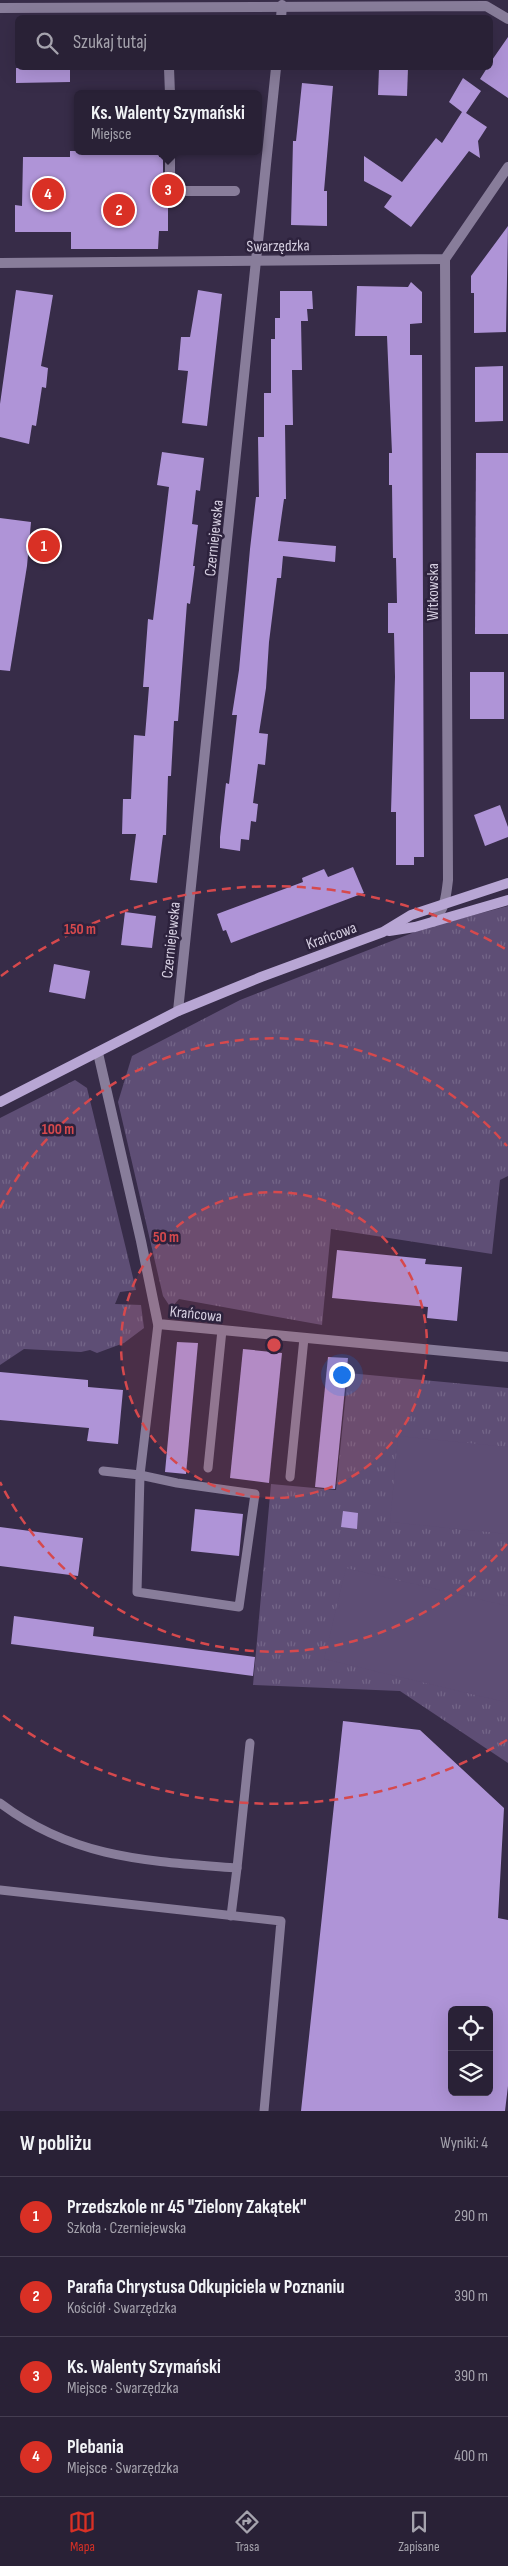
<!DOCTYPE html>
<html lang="pl">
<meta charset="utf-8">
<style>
body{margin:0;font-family:"Sofia Sans Condensed",sans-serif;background:#352e42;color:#f1f3f6}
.controls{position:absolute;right:15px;bottom:15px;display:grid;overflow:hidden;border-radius:8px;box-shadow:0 5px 20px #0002}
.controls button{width:45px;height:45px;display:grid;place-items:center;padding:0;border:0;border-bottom:1px solid #453e51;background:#292136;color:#f1f3f6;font:25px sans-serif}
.you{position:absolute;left:341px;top:1374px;width:18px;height:18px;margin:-12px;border:4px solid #fff;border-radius:50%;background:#1a73e8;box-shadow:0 0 0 8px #1a73e833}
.badge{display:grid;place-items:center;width:32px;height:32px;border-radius:50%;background:#d93025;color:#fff;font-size:16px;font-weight:700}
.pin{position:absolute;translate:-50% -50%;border:2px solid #fff;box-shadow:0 1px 5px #0006}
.popup{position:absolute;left:74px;top:90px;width:188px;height:65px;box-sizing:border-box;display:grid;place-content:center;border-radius:8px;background:#292136;filter:drop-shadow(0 1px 4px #0005);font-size:16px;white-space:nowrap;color:#a5a3ad}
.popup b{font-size:19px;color:#f1f3f6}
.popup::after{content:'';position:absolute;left:50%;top:100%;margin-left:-10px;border:10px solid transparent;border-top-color:#292136}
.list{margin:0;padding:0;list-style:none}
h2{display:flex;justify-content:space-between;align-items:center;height:65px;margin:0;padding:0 20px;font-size:21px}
h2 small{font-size:16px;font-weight:400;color:#a5a3ad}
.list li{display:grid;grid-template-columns:32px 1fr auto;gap:15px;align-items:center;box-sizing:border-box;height:80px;padding:0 20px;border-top:1px solid #453e51}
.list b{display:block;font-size:19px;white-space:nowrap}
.list p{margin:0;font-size:16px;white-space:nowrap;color:#a5a3ad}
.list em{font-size:16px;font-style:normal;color:#a5a3ad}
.icon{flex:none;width:28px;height:28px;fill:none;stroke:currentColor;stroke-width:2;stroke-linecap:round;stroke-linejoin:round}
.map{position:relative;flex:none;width:508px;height:2111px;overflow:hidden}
.search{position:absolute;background:#292136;box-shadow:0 5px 20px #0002;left:15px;right:15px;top:15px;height:55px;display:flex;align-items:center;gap:12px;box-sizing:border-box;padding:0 18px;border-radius:8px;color:#a5a3ad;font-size:19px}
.sheet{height:385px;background:#292136}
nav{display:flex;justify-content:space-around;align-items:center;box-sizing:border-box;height:70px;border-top:1px solid #453e51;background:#292136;font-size:14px;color:#a5a3ad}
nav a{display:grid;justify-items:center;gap:2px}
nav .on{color:#d93025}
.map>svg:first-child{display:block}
.grass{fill:url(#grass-tufts)}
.pitch{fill:#5e4e75}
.building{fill:#af94d7;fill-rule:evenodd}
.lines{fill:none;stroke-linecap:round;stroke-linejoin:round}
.lane{stroke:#887d9a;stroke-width:9}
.street{stroke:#887d9a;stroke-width:10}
.secondary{stroke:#b8a6d4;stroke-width:10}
.ring{fill:none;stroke:#d6494d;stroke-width:2.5;stroke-dasharray:9 6}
.labels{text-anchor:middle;stroke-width:5;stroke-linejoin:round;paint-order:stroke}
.street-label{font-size:16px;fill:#d6cfe1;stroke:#2d223d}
.centre{fill:#d6494d;stroke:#2d223d;stroke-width:2.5}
.ring-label{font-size:15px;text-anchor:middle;font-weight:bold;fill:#d6494d;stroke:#2d223d;stroke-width:5;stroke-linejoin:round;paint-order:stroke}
</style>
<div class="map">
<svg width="508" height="2111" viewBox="0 0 508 2111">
<defs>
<pattern id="grass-tufts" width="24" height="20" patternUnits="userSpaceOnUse" patternTransform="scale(1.25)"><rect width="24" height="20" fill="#5e4e75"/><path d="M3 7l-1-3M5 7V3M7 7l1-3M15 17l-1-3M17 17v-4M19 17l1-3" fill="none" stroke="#746688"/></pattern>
</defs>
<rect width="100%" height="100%" fill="#372c48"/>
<g class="grass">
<polygon points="508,906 508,1176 500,1180 492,1254 331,1229 322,1325 179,1299 171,1308 163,1296 118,1102 132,1056 240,1000 425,928"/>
<polygon points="75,1080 87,1088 136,1290 120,1292 115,1304 141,1305 144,1328 124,1343 97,1353 90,1350 81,1352 24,1349 0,1365 0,1118"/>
<polygon points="348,1373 508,1388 508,1763 400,1691 253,1685 271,1484 336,1490"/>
</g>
<g class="pitch">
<polygon points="398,1436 508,1447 508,1534 390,1522"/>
<polygon points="346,1568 508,1606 508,1689 505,1702 324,1659"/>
</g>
<g class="building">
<polygon points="508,37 508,98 480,79 487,68 490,68 490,63"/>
<polygon points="16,68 70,68 70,82 16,83"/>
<polygon points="379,68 408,68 407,96 378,95"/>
<polygon points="463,78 481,91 466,113 487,127 478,141 480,158 469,151 411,227 384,207 392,196 364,181 364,156 402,182 436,138 442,143 462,112 449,102"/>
<polygon points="302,83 333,86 324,191 327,191 327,226 291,225 293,141 296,141"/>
<polygon points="70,151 159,151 159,157 163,157 163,191 168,197 168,231 159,231 158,249 71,249 71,232 15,232 15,205 22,206 23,157 70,157"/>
<polygon points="508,226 506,332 474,333 474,293 471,293 471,276"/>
<polygon points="411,282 422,292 422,323 410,324 410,355 422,355 424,857 414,857 414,865 396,865 396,812 391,812 395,677 394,633 388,633 388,603 397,603 396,558 393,558 392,485 389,485 389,453 392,453 387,336 355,336 357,286 408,287"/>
<polygon points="16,290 53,295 41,366 48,368 46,388 42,387 36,426 32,425 29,444 0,437 0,404"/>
<polygon points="198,290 222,294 207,426 182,423 188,371 178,370 181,337 190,337"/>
<polygon points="280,291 312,291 313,309 307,309 308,321 301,321 302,370 292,370 293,425 285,425 286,499 284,499 278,541 336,546 335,562 283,556 281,578 277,578 269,642 266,688 259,733 268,734 265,765 258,764 253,803 258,804 256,822 251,821 249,840 241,839 240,851 220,848 220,837 226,783 229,784 237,715 232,715 239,670 250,549 256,497 259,497 258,437 264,437 264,393 271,393 271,339 275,339 275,318 280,318"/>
<polygon points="503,366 503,421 475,422 475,367"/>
<polygon points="162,452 204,458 200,491 196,490 192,524 198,525 193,566 195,566 190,604 187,603 178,721 174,721 171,776 168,776 166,835 163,835 157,883 130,880 136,834 122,834 123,799 131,799 134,735 145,736 149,687 143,687 148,619 153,620 169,487 157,485"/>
<polygon points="476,453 508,453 508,634 475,634"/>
<polygon points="0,518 31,522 27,566 10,671 0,670"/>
<rect x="470" y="672" width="34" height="47"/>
<polygon points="500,805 508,827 508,837 485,846 474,815"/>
<polygon points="353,867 364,893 231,943 226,930 223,931 217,914 303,882 302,878 324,869 328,877"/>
<polygon points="125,912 156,916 152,948 121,945"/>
<polygon points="54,964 90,971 85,999 49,992"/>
<polygon points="337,1250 426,1259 425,1264 462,1267 457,1321 427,1318 428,1307 332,1298"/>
<polygon points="177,1342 198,1343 186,1474 165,1472"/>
<polygon points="243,1349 282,1353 269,1483 230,1478"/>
<polygon points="328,1357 348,1358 335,1489 315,1487"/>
<polygon points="0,1372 88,1380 88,1387 123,1390 118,1444 87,1441 89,1428 0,1420"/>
<polygon points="195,1509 243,1514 239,1556 191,1551"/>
<polygon points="343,1511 358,1513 357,1529 341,1527"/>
<polygon points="0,1527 83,1538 78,1576 0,1566"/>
<polygon points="14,1616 94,1627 93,1636 255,1657 253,1676 11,1644"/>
<path d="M343 1721 420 1730 504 1808 498 1918 508 1920V2086L505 2111H301ZM452 2010H489V2092H452Z"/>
</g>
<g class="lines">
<g class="lane">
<polyline points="208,1468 222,1330"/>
<polyline points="103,1471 140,1475 158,1324"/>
<polygon points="140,1475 177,1483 255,1494 239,1607 137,1592"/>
<polyline points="290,1477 304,1338"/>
<path d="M0 1803C74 1859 148 1861 237 1868L231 1916"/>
<polyline points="237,1868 250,1743"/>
<polyline points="0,1890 281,1921 264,2111"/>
</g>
<g class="street">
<polyline points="0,8 486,6 508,19"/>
<polyline points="281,18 282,5"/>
<polyline points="169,68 170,94"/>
<polyline points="170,151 170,191 235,191"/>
<polyline points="0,263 445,259 508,167"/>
<path d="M433 922C445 908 446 898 448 880L445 259"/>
<polyline points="178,1011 276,68"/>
<polyline points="98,1053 141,1241 158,1324 508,1357"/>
</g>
<g class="secondary">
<polyline points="389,931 415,927 508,900"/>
<polyline points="0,1102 178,1011 261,977 383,932 411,915 508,883"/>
</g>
</g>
<circle cx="274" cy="1345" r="153" fill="#d6494d" fill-opacity=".12"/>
<g class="ring">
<circle cx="274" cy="1345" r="153"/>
<path d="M507 1544A306 306 0 0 1 0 1482M0 1208A306 306 0 0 1 507 1146"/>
<path d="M507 1740A459 459 0 0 1 1 1714M1 976A459 459 0 0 1 507 950"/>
</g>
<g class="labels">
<g class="street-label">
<text transform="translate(278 245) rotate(-1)" y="6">Swarzędzka</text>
<text transform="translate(213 538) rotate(-84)" y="6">Czerniejewska</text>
<text transform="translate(432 592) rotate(-90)" y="6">Witkowska</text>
<text transform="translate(331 935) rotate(-20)" y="6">Krańcowa</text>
<text transform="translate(170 940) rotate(-84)" y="6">Czerniejewska</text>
<text transform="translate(196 1313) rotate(6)" y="6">Krańcowa</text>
</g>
</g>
<circle cx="274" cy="1345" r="8" class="centre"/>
<g class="ring-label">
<text x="80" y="934">150 m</text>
<text x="58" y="1134">100 m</text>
<text x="166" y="1242">50 m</text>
</g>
</svg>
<div class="controls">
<button><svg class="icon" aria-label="locate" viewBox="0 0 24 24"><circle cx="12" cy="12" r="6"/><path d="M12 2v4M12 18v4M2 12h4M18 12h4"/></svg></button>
<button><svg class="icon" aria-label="layers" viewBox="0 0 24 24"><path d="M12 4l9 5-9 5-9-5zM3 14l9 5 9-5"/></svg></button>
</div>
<div class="you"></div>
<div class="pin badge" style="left:44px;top:546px">1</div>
<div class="pin badge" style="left:119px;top:210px">2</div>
<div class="pin badge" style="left:168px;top:190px">3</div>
<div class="popup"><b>Ks. Walenty Szymański</b>Miejsce</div>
<div class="pin badge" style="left:48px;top:194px">4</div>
<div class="search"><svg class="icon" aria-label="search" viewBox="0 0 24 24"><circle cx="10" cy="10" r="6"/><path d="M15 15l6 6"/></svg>Szukaj tutaj</div>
</div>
<section class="sheet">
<h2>W pobliżu<small>Wyniki: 4</small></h2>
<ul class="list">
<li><span class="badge">1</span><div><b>Przedszkole nr 45 &quot;Zielony Zakątek&quot;</b><p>Szkoła · Czerniejewska</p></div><em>290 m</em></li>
<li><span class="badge">2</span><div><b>Parafia Chrystusa Odkupiciela w Poznaniu</b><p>Kościół · Swarzędzka</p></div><em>390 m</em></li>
<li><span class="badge">3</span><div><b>Ks. Walenty Szymański</b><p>Miejsce · Swarzędzka</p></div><em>390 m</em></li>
<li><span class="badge">4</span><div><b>Plebania</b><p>Miejsce · Swarzędzka</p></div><em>400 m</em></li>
</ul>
</section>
<nav>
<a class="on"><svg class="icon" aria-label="map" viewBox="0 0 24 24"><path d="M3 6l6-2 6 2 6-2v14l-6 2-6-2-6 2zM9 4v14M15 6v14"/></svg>Mapa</a>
<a><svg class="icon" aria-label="directions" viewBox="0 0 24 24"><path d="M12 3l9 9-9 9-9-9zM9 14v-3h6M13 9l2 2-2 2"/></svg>Trasa</a>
<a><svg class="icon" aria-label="saved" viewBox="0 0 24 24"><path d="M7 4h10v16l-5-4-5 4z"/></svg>Zapisane</a>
</nav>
